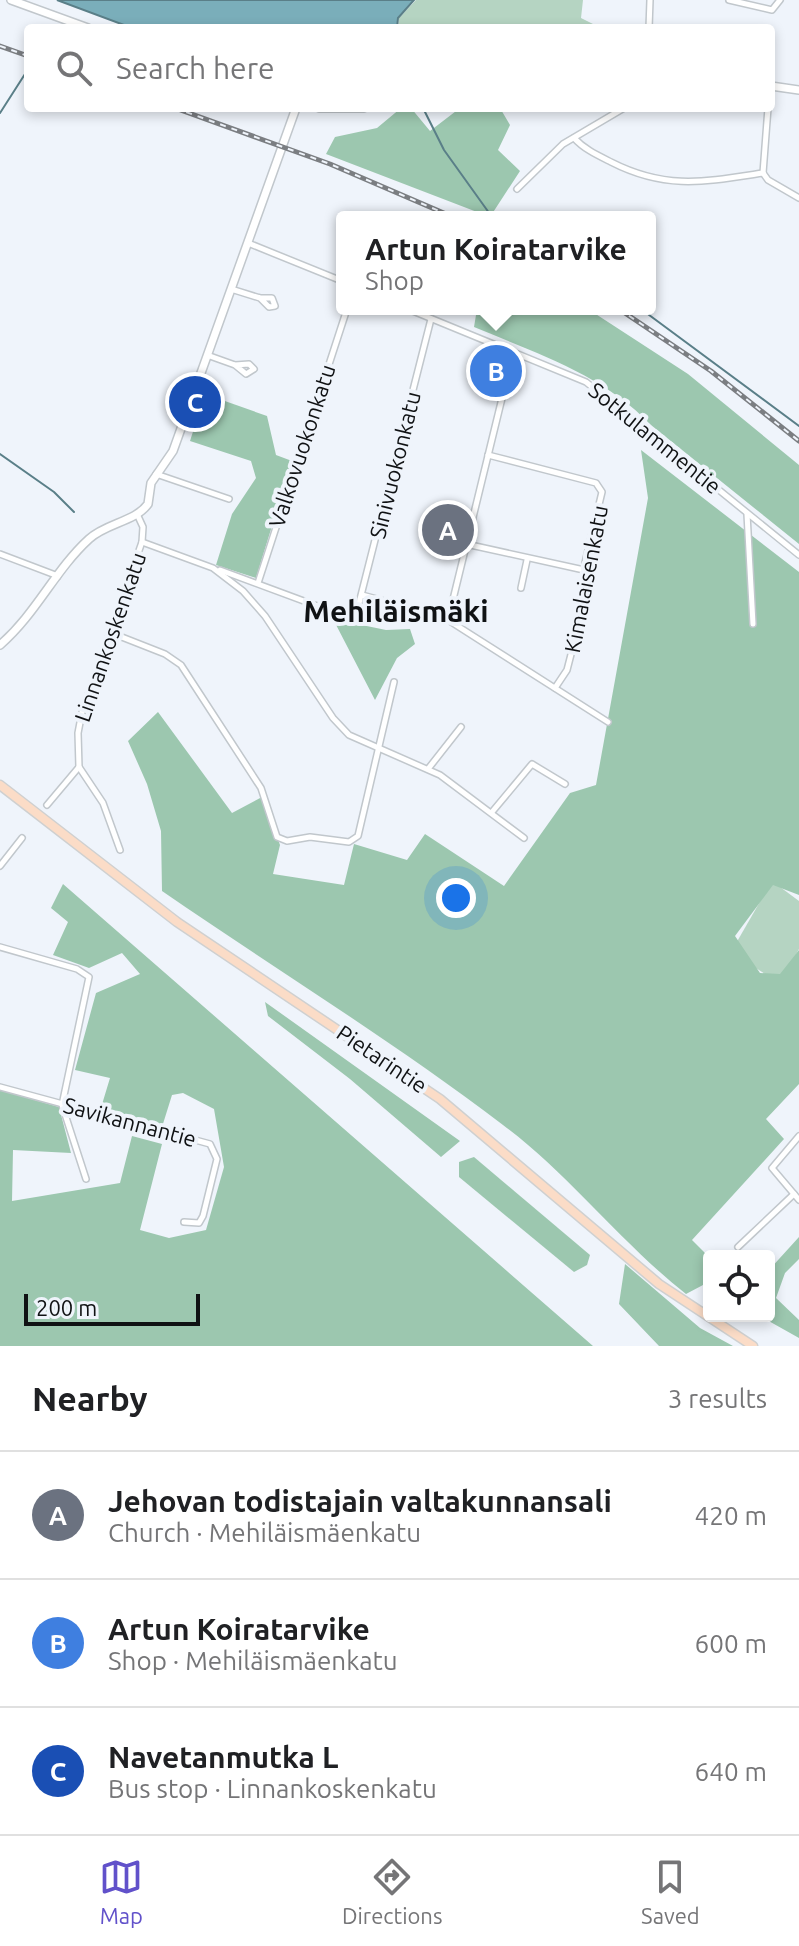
<!DOCTYPE html>
<meta charset="utf-8">
<style>
body{margin:0;font-family:Ubuntu,sans-serif;background:#f6f6f6;color:#202124}
.controls{position:absolute;right:24px;bottom:24px;display:grid;overflow:hidden;border-radius:8px;box-shadow:0 4px 12px #0003}
.controls button{width:72px;height:72px;display:grid;place-items:center;padding:0;border:0;border-bottom:2px solid #e0e0e0;background:#fff;color:#202124;font:40px sans-serif}
.scale{position:absolute;left:24px;bottom:20px;width:176px;box-sizing:border-box;padding-left:8px;border:4px solid #101214;border-top:0;font-size:22px;line-height:28px;white-space:nowrap;color:#101214;-webkit-text-stroke:6px #eff4fb;paint-order:stroke}
.you{position:absolute;left:456px;top:898px;width:28px;height:28px;margin:-20px;border:6px solid #fff;border-radius:50%;background:#1a73e8;box-shadow:0 0 0 12px #1a73e833}
.badge{display:grid;place-items:center;width:52px;height:52px;border-radius:50%;background:#6151ca;color:#fff;font-size:26px;font-weight:700}
.pin{position:absolute;translate:-50% -50%;border:4px solid #fff;box-shadow:0 2px 8px #0006}
.popup{position:absolute;left:336px;top:211px;width:320px;height:104px;box-sizing:border-box;display:grid;place-content:center;border-radius:8px;background:#fff;filter:drop-shadow(0 2px 6px #0005);font-size:26px;white-space:nowrap;color:#757577}
.popup b{font-size:30px;color:#202124}
.popup::after{content:'';position:absolute;left:50%;top:100%;margin-left:-16px;border:16px solid transparent;border-top-color:#fff}
.list{margin:0;padding:0;list-style:none}
h2{display:flex;justify-content:space-between;align-items:center;height:104px;margin:0;padding:0 32px;font-size:34px}
h2 small{font-size:26px;font-weight:400;color:#757577}
.list li{display:grid;grid-template-columns:52px 1fr auto;gap:24px;align-items:center;box-sizing:border-box;height:128px;padding:0 32px;border-top:2px solid #e0e0e0}
.list b{display:block;font-size:30px;white-space:nowrap}
.list p{margin:0;font-size:26px;white-space:nowrap;color:#757577}
.list em{font-size:26px;font-style:normal;color:#757577}
.icon{flex:none;width:44px;height:44px;fill:none;stroke:currentColor;stroke-width:2;stroke-linecap:round;stroke-linejoin:round}
.map{position:relative;flex:none;width:799px;height:1346px;overflow:hidden}
.search{position:absolute;background:#fff;box-shadow:0 4px 12px #0003;left:24px;right:24px;top:24px;height:88px;display:flex;align-items:center;gap:20px;box-sizing:border-box;padding:0 28px;border-radius:8px;color:#757577;font-size:30px}
.sheet{height:488px;background:#fff}
nav{display:flex;justify-content:space-around;align-items:center;box-sizing:border-box;height:112px;border-top:2px solid #e0e0e0;background:#fff;font-size:22px;color:#757577}
nav a{display:grid;justify-items:center;gap:4px}
nav .on{color:#6151ca}
.map>svg:first-child{display:block}
.green{fill:#b5d4c2}
.forest{fill:#9cc7af}
.water{fill:#7aaeba;stroke:#5a7f88;stroke-width:2}
.lines{fill:none;stroke-linecap:round;stroke-linejoin:round}
.stream{stroke:#5a7f88;stroke-width:2}
.minor-casing{stroke:#c1c7cc;stroke-width:8}
.tertiary-casing{stroke:#c1c7cc;stroke-width:10}
.primary-casing{stroke:#cfd0d0;stroke-width:11}
.minor{stroke:#fff;stroke-width:5}
.tertiary{stroke:#fff;stroke-width:7}
.primary{stroke:#fbdcc7;stroke-width:8}
.rail-casing{stroke:#7b7e82;stroke-width:5}
.rail{stroke:#eff4fb;stroke-width:2;stroke-dasharray:6;stroke-linecap:butt}
.labels{text-anchor:middle;stroke-width:8;stroke-linejoin:round;paint-order:stroke}
.street-label{font-size:22px;fill:#101214;stroke:#eff4fb}
.district-label{font-size:30px;font-weight:bold;fill:#101214;stroke:#eff4fb}
</style>
<div class="map">
<svg width="799" height="1346" viewBox="0 0 799 1346">
<rect width="100%" height="100%" fill="#eff4fb"/>
<g class="green">
<polygon points="416,0 583,0 581,18 593,24 593,28 398,28 399,18"/>
<polygon points="772,881 799,901 799,949 783,979 776,981 731,952"/>
</g>
<g class="forest">
<polygon points="401,108 411,108 430,131 460,108 500,108 510,125 498,150 520,171 490,217 326,154 335,137 377,128"/>
<path d="M477 309H588L688 374 799 465V544L651 425C604 375 536 353 474 327Z"/>
<polygon points="205,394 267,416 276,455 292,461 256,578 216,565 232,514 256,478 251,461 190,441"/>
<path d="M641 450 799 572V895L773 885 735 936 760 973 780 974 799 950V1084L766 1119 784 1139 692 1240 709 1257V1287L703 1285 686 1294C620 1242 570 1175 503 1125 393 1041 275 969 162 891L161 831 147 784 128 741 158 712 232 813 262 797 280 845 273 874 344 885 354 844 407 860 425 834 504 886 570 793 596 785 648 498Z"/>
<polygon points="333,619 386,630 410,629 415,644 397,658 375,700"/>
<polygon points="63,884 593,1346 0,1346 0,1090 59,1107 71,1153 13,1150 12,1201 120,1183 132,1136 162,1144 140,1230 169,1238 206,1230 224,1167 214,1109 183,1093 172,1095 162,1127 100,1111 110,1078 75,1070 96,993 140,974 122,953 89,968 53,955 68,922 51,908"/>
<polygon points="265,1002 460,1141 441,1157 350,1079 268,1016"/>
<polygon points="474,1157 590,1255 587,1265 574,1272 459,1177 459,1162"/>
<polygon points="799,1237 799,1259 785,1273 776,1298 799,1320 799,1338 760,1316 769,1316 769,1270"/>
<polygon points="625,1264 700,1328 733,1346 659,1346 619,1304"/>
</g>
<polygon class="water" points="57,0 414,0 398,18 397,28 132,28"/>
<g class="lines">
<g class="stream">
<polyline points="423,108 444,150 492,217"/>
<polyline points="0,113 25,74"/>
<polyline points="641,309 799,426"/>
<polyline points="0,454 54,492 74,512"/>
</g>
<g class="minor-casing">
<g id="minor">
<polyline points="729,0 772,10 780,0"/>
<polyline points="649,28 650,0"/>
<path d="M574 138C584 149 597 155 611 162 666 190 704 182 763 173"/>
<polyline points="763,173 768,108"/>
<polyline points="763,173 768,180 799,198"/>
<polyline points="517,189 563,144 624,108"/>
<polyline points="248,243 342,281"/>
<polyline points="231,289 260,298 272,298 275,306 269,307 260,298"/>
<polyline points="408,309 586,382 799,555"/>
<polyline points="513,353 448,620 608,722"/>
<polyline points="207,355 235,365 249,364 254,369 246,374 235,365"/>
<polyline points="488,455 596,483 602,492 585,563 587,592 567,670 555,688"/>
<polyline points="156,474 229,499"/>
<polyline points="747,514 753,624"/>
<polyline points="142,542 213,568 243,591 265,616 333,718 349,735 440,775 524,838"/>
<polyline points="466,544 584,570"/>
<polyline points="0,554 58,576"/>
<polyline points="220,570 347,617 356,615 431,319"/>
<polyline points="258,583 347,309"/>
<polyline points="521,588 527,560"/>
<polyline points="362,595 388,602"/>
<polyline points="109,632 165,654 181,665 261,788 277,837 287,841 310,837 349,842 358,836 394,682"/>
<polyline points="79,767 103,803 120,850"/>
<polyline points="428,769 461,727"/>
<polyline points="47,805 79,767 78,733 82,712 142,542 143,527 137,514"/>
<polyline points="492,812 532,764 565,784"/>
<polyline points="0,866 22,838"/>
<polyline points="0,947 77,969 89,977 62,1105 86,1179"/>
<polyline points="0,1087 210,1144 217,1159 203,1216 199,1223 184,1222"/>
<polyline points="799,1136 772,1168 799,1200"/>
<polyline points="738,1247 794,1194"/>
</g>
</g>
<g class="tertiary-casing">
<g id="tertiary">
<polyline points="11,0 88,28"/>
<polyline points="771,86 799,90"/>
<polyline points="319,108 364,108"/>
<path d="M0 645C36 614 55 570 89 539 106 523 135 522 148 504L151 483 173 451 296 108"/>
</g>
</g>
<g class="primary-casing">
<polyline id="primary" points="0,785 177,922 440,1099 659,1284 753,1346"/>
</g>
<use href="#minor" class="minor"/>
<use href="#tertiary" class="tertiary"/>
<use href="#primary" class="primary"/>
<g class="rail-casing">
<g id="rail">
<polyline points="0,46 28,56"/>
<polyline points="175,108 330,164 453,217"/>
<polyline points="619,309 711,371 799,441"/>
</g>
</g>
<use href="#rail" class="rail"/>
</g>
<g class="labels">
<g class="street-label">
<text transform="translate(655 438) rotate(39)" y="8">Sotkulammentie</text>
<text transform="translate(302 446) rotate(-72)" y="8">Valkovuokonkatu</text>
<text transform="translate(395 465) rotate(-76)" y="8">Sinivuokonkatu</text>
<text transform="translate(586 579) rotate(-79)" y="8">Kimalaisenkatu</text>
<text transform="translate(110 637) rotate(-71)" y="8">Linnankoskenkatu</text>
<text transform="translate(382 1059) rotate(34)" y="8">Pietarintie</text>
<text transform="translate(130 1122) rotate(15)" y="8">Savikannantie</text>
</g>
<g class="district-label">
<text x="396" y="622">Mehiläismäki</text>
</g>
</g>
</svg>
<div class="controls">
<button><svg class="icon" aria-label="locate" viewBox="0 0 24 24"><circle cx="12" cy="12" r="6"/><path d="M12 2v4M12 18v4M2 12h4M18 12h4"/></svg></button>
</div>
<div class="scale">200 m</div>
<div class="you"></div>
<div class="pin badge" style="left:448px;top:530px;background:#6b7280">A</div>
<div class="pin badge" style="left:496px;top:371px;background:#3f7fe0">B</div>
<div class="popup"><b>Artun Koiratarvike</b>Shop</div>
<div class="pin badge" style="left:195px;top:402px;background:#1a4fb4">C</div>
<div class="search"><svg class="icon" aria-label="search" viewBox="0 0 24 24"><circle cx="10" cy="10" r="6"/><path d="M15 15l6 6"/></svg>Search here</div>
</div>
<section class="sheet">
<h2>Nearby<small>3 results</small></h2>
<ul class="list">
<li><span class="badge" style="background:#6b7280">A</span><div><b>Jehovan todistajain valtakunnansali</b><p>Church · Mehiläismäenkatu</p></div><em>420 m</em></li>
<li><span class="badge" style="background:#3f7fe0">B</span><div><b>Artun Koiratarvike</b><p>Shop · Mehiläismäenkatu</p></div><em>600 m</em></li>
<li><span class="badge" style="background:#1a4fb4">C</span><div><b>Navetanmutka L</b><p>Bus stop · Linnankoskenkatu</p></div><em>640 m</em></li>
</ul>
</section>
<nav>
<a class="on"><svg class="icon" aria-label="map" viewBox="0 0 24 24"><path d="M3 6l6-2 6 2 6-2v14l-6 2-6-2-6 2zM9 4v14M15 6v14"/></svg>Map</a>
<a><svg class="icon" aria-label="directions" viewBox="0 0 24 24"><path d="M12 3l9 9-9 9-9-9zM9 14v-3h6M13 9l2 2-2 2"/></svg>Directions</a>
<a><svg class="icon" aria-label="saved" viewBox="0 0 24 24"><path d="M7 4h10v16l-5-4-5 4z"/></svg>Saved</a>
</nav>
